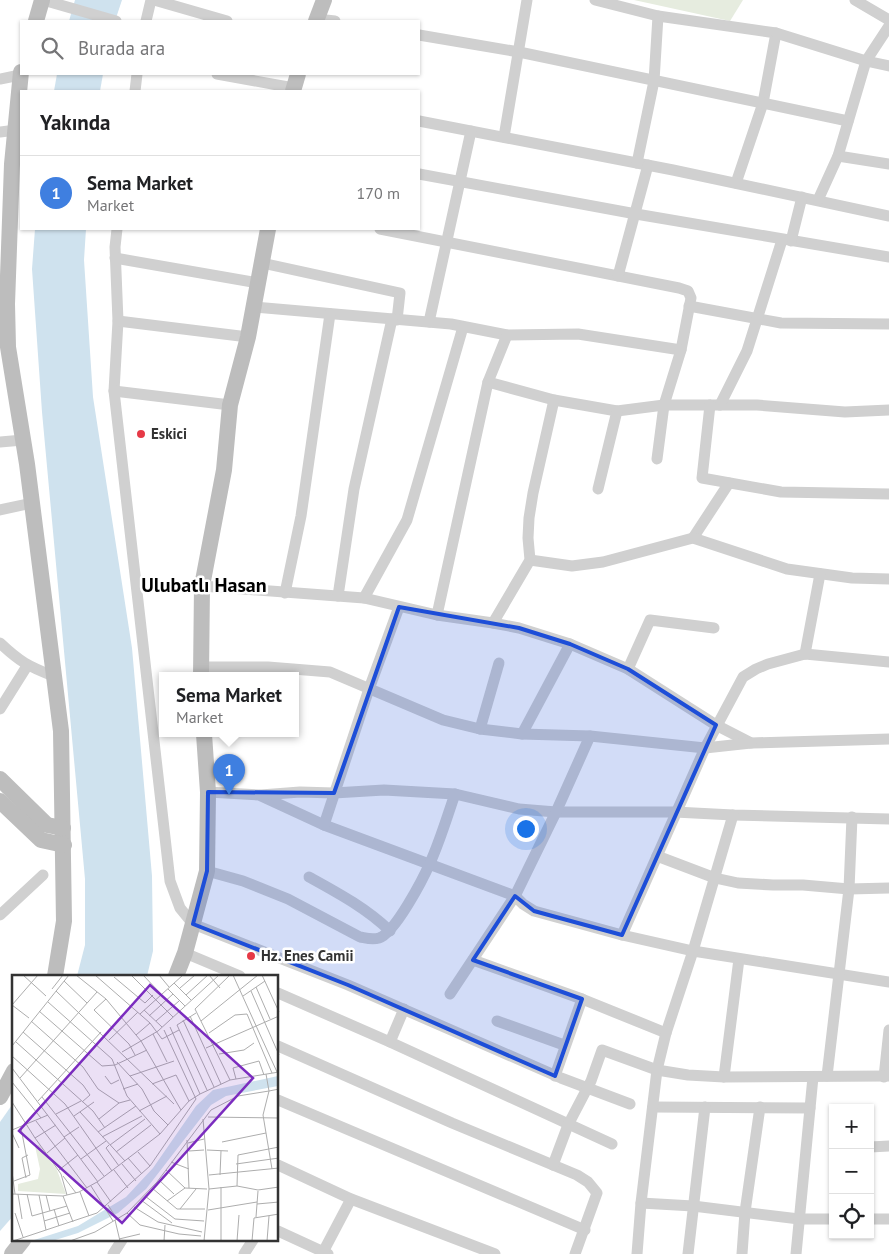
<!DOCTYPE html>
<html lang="tr">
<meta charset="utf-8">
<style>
body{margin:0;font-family:"PT Sans",sans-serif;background:#f6f6f6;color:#202124}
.controls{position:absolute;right:15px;bottom:15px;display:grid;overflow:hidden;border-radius:0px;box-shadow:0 1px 4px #0004}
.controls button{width:45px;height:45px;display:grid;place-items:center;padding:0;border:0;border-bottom:1px solid #e0e0e0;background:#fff;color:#202124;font:25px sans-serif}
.you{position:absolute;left:525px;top:828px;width:18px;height:18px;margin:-12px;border:4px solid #fff;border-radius:50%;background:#1a73e8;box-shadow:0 0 0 8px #1a73e833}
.badge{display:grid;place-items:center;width:32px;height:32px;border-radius:50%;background:#0f766e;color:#fff;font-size:16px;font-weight:700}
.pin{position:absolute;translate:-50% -41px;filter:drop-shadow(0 1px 2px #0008)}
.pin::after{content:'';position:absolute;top:26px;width:18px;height:15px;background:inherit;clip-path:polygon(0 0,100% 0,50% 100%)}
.popup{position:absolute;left:159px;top:672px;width:140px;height:65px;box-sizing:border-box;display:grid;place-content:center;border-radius:0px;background:#fff;filter:drop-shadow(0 1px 4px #0005);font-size:16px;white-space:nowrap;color:#757577}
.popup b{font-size:19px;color:#202124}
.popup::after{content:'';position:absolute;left:50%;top:100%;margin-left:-10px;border:10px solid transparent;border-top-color:#fff}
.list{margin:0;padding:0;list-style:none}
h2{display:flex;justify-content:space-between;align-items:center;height:65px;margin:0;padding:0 20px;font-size:21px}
h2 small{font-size:16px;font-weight:400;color:#757577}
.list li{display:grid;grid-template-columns:32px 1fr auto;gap:15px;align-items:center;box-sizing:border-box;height:75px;padding:0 20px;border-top:1px solid #e0e0e0}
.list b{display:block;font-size:19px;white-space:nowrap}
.list p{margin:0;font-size:16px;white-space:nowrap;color:#757577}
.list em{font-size:16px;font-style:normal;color:#757577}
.icon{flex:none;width:28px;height:28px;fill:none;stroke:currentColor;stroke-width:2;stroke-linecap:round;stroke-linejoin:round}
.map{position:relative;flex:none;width:889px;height:1254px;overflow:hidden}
.search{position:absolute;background:#fff;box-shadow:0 1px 4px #0004;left:20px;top:20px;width:400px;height:55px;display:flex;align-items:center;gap:12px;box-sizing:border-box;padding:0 18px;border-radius:0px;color:#757577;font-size:19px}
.panel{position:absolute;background:#fff;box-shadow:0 1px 4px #0004;left:20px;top:90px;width:400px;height:140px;border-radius:0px}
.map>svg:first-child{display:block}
.green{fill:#e6ecdf}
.water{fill:#cfe2ee}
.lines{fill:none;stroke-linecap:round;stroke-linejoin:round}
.street{stroke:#d0d0d0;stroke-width:11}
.secondary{stroke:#bdbdbd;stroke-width:16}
.marked{fill:#1d4ed8;fill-opacity:0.2;stroke:#1d4ed8;stroke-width:4;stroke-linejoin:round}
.poi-dot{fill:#e63946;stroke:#fff;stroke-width:2}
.labels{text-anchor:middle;stroke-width:5;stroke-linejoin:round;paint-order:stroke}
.poi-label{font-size:15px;font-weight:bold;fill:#333;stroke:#fff;text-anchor:start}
.district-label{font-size:20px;font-weight:bold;fill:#000;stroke:#fff}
.inset-road{fill:none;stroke:#adadad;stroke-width:1}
.view{fill:#7b2cbf;fill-opacity:0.15;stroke:#7b2cbf;stroke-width:2.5}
.inset-edge{fill:none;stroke:#333;stroke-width:2.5}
</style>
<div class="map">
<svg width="889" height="1254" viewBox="0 0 889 1254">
<rect width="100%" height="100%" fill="#fff"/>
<polygon class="green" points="634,0 743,0 730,21"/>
<g class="water">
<polygon points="75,0 122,0 115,21 69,21"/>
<polygon points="57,74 103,74 100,91 54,91"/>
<polygon points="35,229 86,229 84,260 93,397 132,648 152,876 153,951 147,976 77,976 85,945 85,879 42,412 32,269"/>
<polygon points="14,1102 14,1215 0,1231 0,1122"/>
</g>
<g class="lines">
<g class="street">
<polyline points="43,0 116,21"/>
<polyline points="154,0 227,21"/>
<polyline points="595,0 658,16 776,33 763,103 736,183"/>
<polyline points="855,0 889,20"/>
<polyline points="317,19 335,21"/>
<polyline points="146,21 151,0"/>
<polyline points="776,33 866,61 889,66"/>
<polyline points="419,35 519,52 848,121"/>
<polyline points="217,74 294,88"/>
<polyline points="0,79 20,75"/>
<polyline points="135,91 137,74"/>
<polyline points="419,121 673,170 889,216"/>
<polyline points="0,132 16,130"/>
<polyline points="504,137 527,0"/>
<polyline points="838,156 889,164"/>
<polyline points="637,163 654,81 658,16"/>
<polyline points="419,174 636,214 889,257"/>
<polyline points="818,200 838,156 866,61 889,26"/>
<polyline points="117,229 115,247 118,321 114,391 170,881 180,908 193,924 348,985 561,1078 630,1104"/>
<polyline points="380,229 679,288 688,291 691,298 681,350 664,405 657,459"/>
<polyline points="791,241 802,197"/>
<polyline points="115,258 258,283"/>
<polyline points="262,263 400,293 397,320"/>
<polyline points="618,276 648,165"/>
<polyline points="689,306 781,323 889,324"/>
<polyline points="254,307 451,324 507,335 578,334 681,350"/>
<polyline points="118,321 248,337"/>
<polyline points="429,322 471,131"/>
<polyline points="488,382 554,400 617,411 664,405 757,405 845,412 889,410"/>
<polyline points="114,391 230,405"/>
<polyline points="710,405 702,478 781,492 889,494"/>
<polyline points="720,405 747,351 782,240"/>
<polyline points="0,442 23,440"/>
<polyline points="598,489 617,411"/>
<polyline points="0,510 32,503"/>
<polyline points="693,538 729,483"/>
<polyline points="530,560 572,566 603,562 693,538 787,569 852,578 889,579"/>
<polyline points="202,586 364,598 437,615 493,623 519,628 570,644 628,669 716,725 751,743 889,739"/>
<polyline points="285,593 301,516 330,314"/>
<polyline points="338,596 354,489 392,319"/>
<polyline points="364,598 407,520 463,327"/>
<polyline points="437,615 488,382 507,335"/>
<polyline points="493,623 530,560 528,538 529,518 533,493 554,400"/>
<path d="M0 643C20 662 28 666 53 676"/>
<polyline points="805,654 820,574"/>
<polyline points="201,667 268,667 330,672 443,720 480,729 522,734 590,736 705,748 751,743"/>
<polyline points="628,669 650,620 714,628"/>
<polyline points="0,709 27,666"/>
<polyline points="480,729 499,663"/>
<polyline points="522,734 570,644"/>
<polyline points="208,792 259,795 324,825 515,896 523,904 534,911 622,935 693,951 889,982"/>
<polyline points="261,795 300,792 334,793 384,790 455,794 519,809 556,812 675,812 733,815 889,819"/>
<polyline points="324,825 369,689 399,607"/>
<polyline points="657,856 715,878 738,883 773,885 803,885 849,889 889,888"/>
<path d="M207 871 243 881 288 899 360 937C366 938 372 940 379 938 395 933 423 879 430 863 440 841 447 817 455 794"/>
<path d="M309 877C338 893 366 908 390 931"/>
<polyline points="0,915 43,875"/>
<polyline points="622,935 705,748 743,677 756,669 768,664 805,654 889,662"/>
<polyline points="185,953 240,976"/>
<polyline points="473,960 582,999 666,1033"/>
<polyline points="278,993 390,1042 612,1144"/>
<polyline points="450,994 515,896 556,812 590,736"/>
<polyline points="497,1021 564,1045"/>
<polyline points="390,1042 404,1009"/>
<polyline points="278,1046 452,1123 577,1175 588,1182 597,1193 575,1254"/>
<polyline points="555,1076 582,999"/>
<polyline points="827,1076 849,889 852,817"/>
<polyline points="724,1077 739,959"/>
<polyline points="884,1077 889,1030"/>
<polyline points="278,1100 585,1230"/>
<polyline points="653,1107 810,1108"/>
<polyline points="870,1147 889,1146"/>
<polyline points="278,1165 351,1199 495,1254"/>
<polyline points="553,1165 568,1125 591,1081 602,1050 657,1070 688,1075 724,1077 889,1076"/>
<polyline points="641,1203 693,1206 799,1219 833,1219"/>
<polyline points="870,1219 889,1219"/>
<polyline points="278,1231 328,1254"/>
<polyline points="113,1254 122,1240"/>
<polyline points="244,1254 253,1240"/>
<polyline points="322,1254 351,1199"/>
<polyline points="637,1254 641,1203 657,1070 666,1033 693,951 733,815"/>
<polyline points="688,1254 705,1107"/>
<polyline points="742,1254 745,1212 760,1107"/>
<polyline points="796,1254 813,1077"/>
</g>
<g class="secondary">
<polyline points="36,21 42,0"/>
<polyline points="316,21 324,0"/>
<polyline points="21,72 12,164 7,304 8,347 27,464 61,731 64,921 55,976"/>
<polyline points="293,91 298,74"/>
<polyline points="201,676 202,586 224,470 230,405 248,337 268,229"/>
<polyline points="0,779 47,825 63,828"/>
<polyline points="0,801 41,840 64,845"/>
<polyline points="176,976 185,953 207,871 208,792 204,734"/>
<polyline points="0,1097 14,1071"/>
<polyline points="12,1254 23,1240"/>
</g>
</g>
<path class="marked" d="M399 607 519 628 570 644 628 669 716 725 622 935 534 911 515 896 473 960 582 999 555 1076 348 985 193 924 207 871 208 792 334 793Z"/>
<g class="poi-dot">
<circle cx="141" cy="434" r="5"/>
<circle cx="251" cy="956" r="5"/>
</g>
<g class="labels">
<g class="poi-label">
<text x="151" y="439">Eskici</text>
<text x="261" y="961">Hz. Enes Camii</text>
</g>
<g class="district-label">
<text x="204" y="592">Ulubatlı Hasan</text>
</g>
</g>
<g transform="translate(12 975)">
<rect width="266" height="266" fill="#fff"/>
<path d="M27 170 45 195 54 219 6 216V209L26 204 28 194 23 171Z" fill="#e6ecdf"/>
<path d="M266 101V111L214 121 199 130 134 214 106 238 66 258 40 266H19L66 251 114 222 141 193 184 131 201 115Z" fill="#cfe2ee"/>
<path class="inset-road" d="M11 0 34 21M64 0 94 24 129 66 169 135M83 0 138 48 150 64 167 55M119 0 161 42M131 0 149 19M147 0 157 12M197 0 208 13M221 0 265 97M250 0 267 37M102 2 133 28 141 20M52 6 75 28M162 8 179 25M244 12 258 44M168 13 183 0M40 14 51 0M156 14 173 31M44 16 162 129M239 16 267 80M174 20 196 0M231 21 253 6M94 24 82 35 117 69 123 80M36 27 100 84 115 121 148 159M0 30 26 0M0 30 17 43M132 35 150 52M27 36 90 91 103 90 135 75M184 38 165 50 195 115M128 39 171 0M235 39 260 98M137 41 161 19M178 41 209 109M171 45 202 112M19 46 71 92 86 114 107 128M144 46 167 26M189 46 246 0M158 52 188 119M11 57 71 110 78 120 70 127M197 58 223 40 235 39M141 59 155 87M124 60 138 48M97 65 126 37M4 67 81 136 93 153M0 71 57 0M194 73 267 41M110 77 146 56 207 0M207 79 232 75 242 68M0 81 53 129 100 196M105 87 130 114 142 136 156 150M0 93 86 207M93 101 99 109 107 105M118 101 162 86M8 103 85 17M224 104 221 93 247 86 252 100M218 105 183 34 218 0M0 107 29 143M140 109 164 100 177 126M111 114 126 109M30 122 92 201M26 126 89 57M0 127 23 163M127 136 155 121M68 137 113 186M44 139 69 126M62 141 82 127M196 142 267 143M87 144 107 128 118 125M191 144 197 214 192 266M24 146 75 213M44 150 23 163 49 199 55 220M0 155 36 140M86 157 124 131M0 158 7 173M52 162 67 152M90 162 130 141M175 165 177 213M210 167 254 158M176 168 192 164M97 170 94 173 107 191M98 170 133 144M195 175 216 176M177 176 192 175M104 177 139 150M126 177 138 191M35 178 53 163M116 183 130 199M69 184 94 166M159 187 177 194M110 189 124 206M224 189 267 183M260 194 251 140 257 116 267 114M47 195 66 180M102 195 116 213M154 195 173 213M0 197 3 219M197 200 267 193M208 200 209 176M51 201 64 218M14 203 10 183 16 180M147 205 162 219M2 206 18 200 9 153M85 207 99 227M79 211 101 246M225 211 246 215 267 212M140 213 165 234H193M197 214 225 211 226 180 267 172M68 217 77 241M0 219 51 221 67 217 85 207 148 159 177 126 188 119 218 105 267 97M6 219 10 244M15 219 20 241 55 231M27 220 34 255M34 220 38 236M51 221 61 247M133 221 163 244 192 246M129 225 160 248M155 226 173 213 195 214M245 229 267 227M96 230 105 244M122 232 146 247 190 257M42 234 47 251M168 234 184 214M196 235 245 227M3 238 11 262M115 238 128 250 167 259 189 261M244 242 246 216M103 245 108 266M32 246 58 238M107 264 128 259M1 266 85 238 138 191 184 124 152 55M58 266 83 257 115 238 145 207 199 135 226 121 257 116 254 99M152 266 153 250M209 266V212M225 266 227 240M240 266 242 243 267 239M255 266 257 241"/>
<path class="view" d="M138 10 241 103 110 248 7 156Z"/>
<rect width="266" height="266" class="inset-edge"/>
</g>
</svg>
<div class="controls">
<button>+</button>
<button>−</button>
<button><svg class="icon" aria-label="locate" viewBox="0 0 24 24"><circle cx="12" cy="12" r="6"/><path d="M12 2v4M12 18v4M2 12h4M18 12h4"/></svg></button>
</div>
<div class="you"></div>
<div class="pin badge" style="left:229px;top:795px;background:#3f7fe0">1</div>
<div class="popup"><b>Sema Market</b>Market</div>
<div class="search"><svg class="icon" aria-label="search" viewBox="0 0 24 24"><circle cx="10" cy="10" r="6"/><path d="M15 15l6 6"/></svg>Burada ara</div>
<section class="panel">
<h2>Yakında<small></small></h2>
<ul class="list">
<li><span class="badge" style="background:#3f7fe0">1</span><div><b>Sema Market</b><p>Market</p></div><em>170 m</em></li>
</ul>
</section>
</div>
